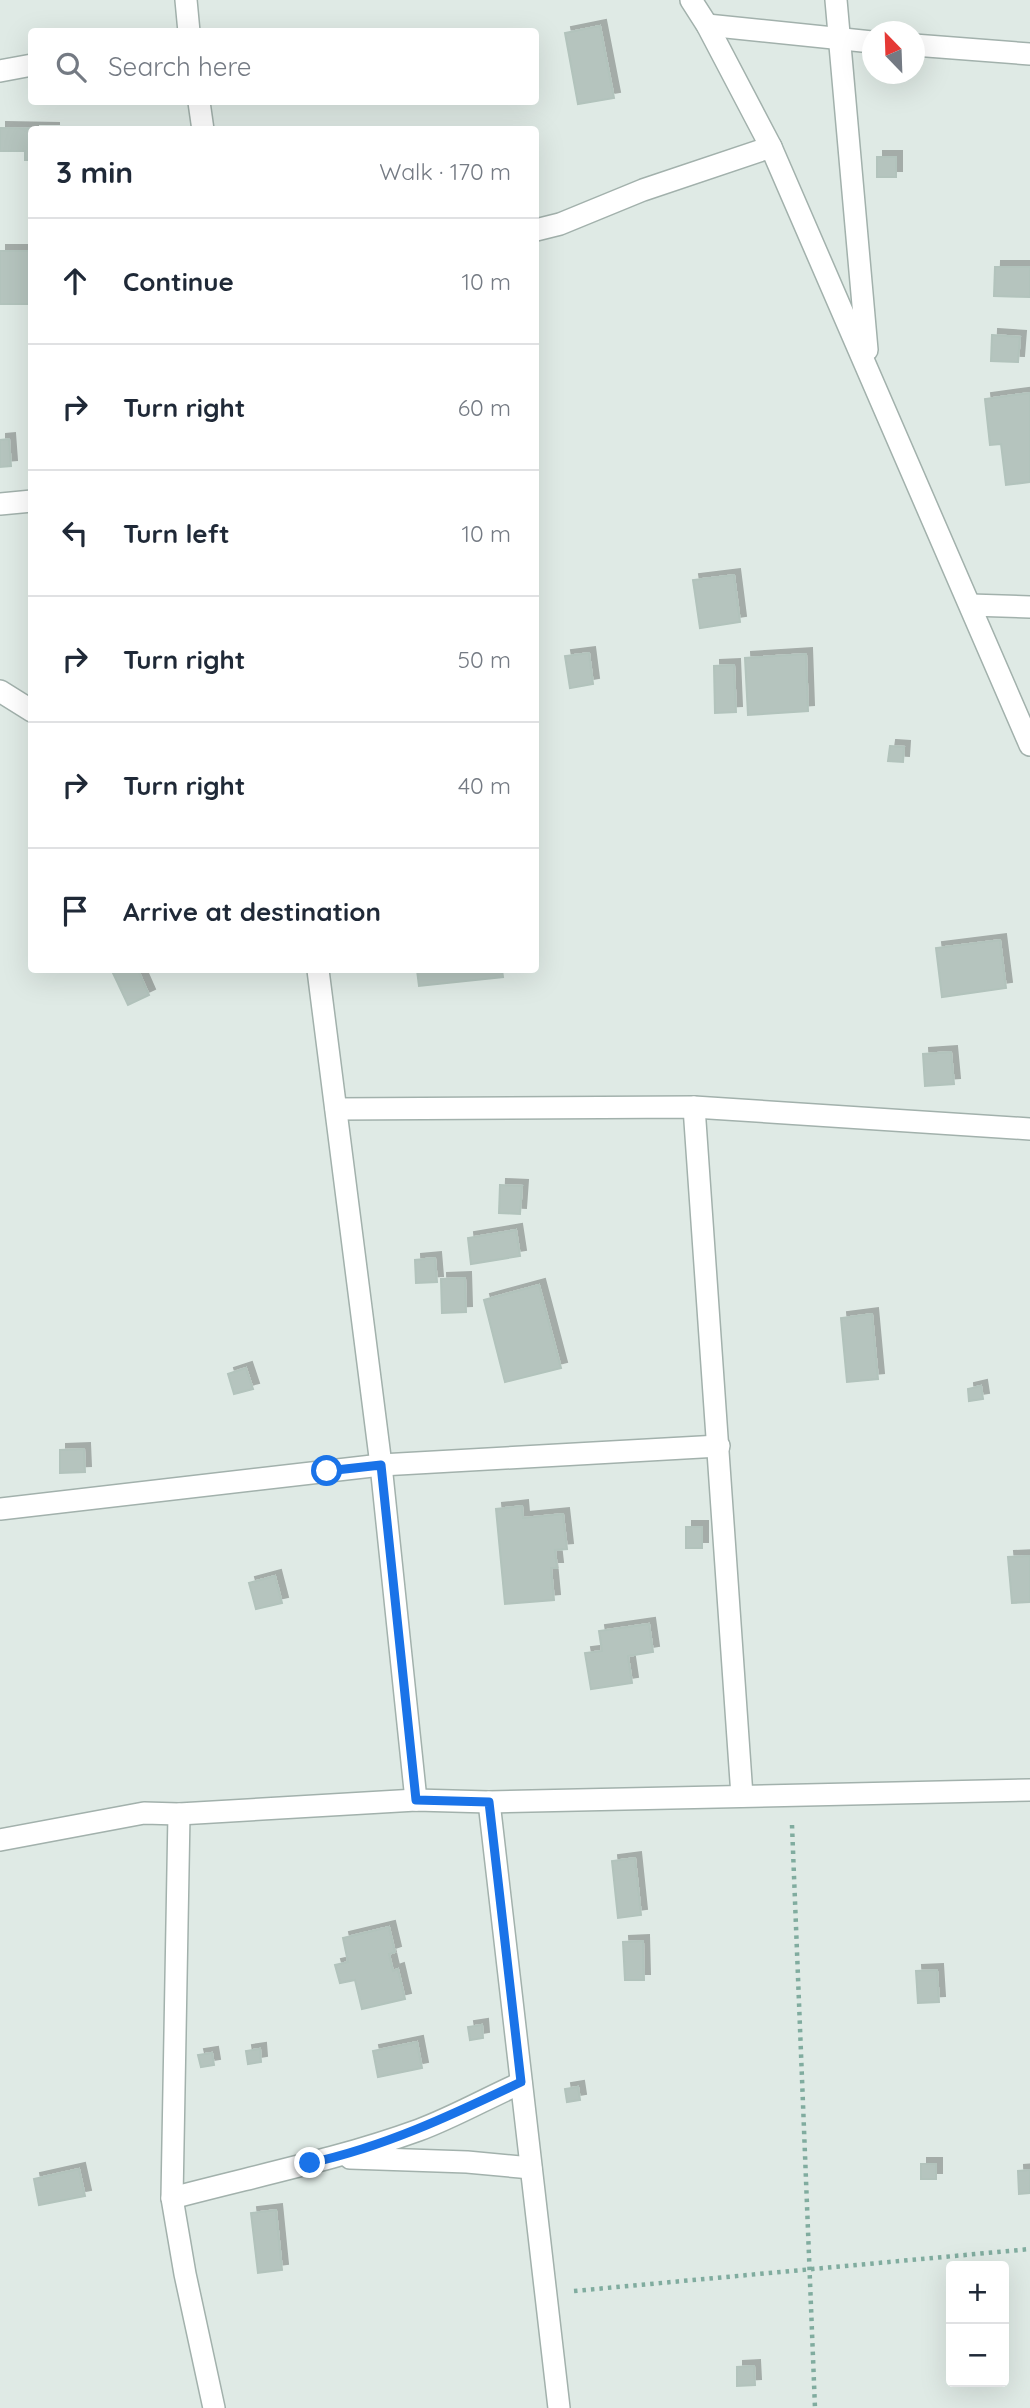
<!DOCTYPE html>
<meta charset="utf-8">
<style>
body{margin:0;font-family:Quicksand,sans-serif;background:#f6f6f7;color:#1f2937}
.controls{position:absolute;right:21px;bottom:21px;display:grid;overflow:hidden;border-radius:7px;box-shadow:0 7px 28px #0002}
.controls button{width:63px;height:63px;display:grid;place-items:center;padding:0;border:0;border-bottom:2px solid #e0e1e3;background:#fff;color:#1f2937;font:35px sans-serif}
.compass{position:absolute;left:862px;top:21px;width:63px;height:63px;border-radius:50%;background:#fff;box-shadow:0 7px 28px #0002;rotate:337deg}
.stop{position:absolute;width:21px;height:21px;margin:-16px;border:5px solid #1a73e8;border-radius:50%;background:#fff}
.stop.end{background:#1a73e8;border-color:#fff;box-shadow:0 2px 7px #0008}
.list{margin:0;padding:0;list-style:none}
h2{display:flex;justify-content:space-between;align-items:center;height:91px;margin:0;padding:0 28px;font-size:30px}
h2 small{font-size:23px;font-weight:400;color:#747a83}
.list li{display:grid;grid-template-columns:46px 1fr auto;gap:21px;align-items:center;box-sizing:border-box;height:126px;padding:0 28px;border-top:2px solid #e0e1e3}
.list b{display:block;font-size:26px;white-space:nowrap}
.list em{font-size:23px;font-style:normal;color:#747a83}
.icon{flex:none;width:38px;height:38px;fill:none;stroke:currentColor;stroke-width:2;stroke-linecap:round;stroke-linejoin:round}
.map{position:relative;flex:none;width:1030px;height:2408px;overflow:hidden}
.search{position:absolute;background:#fff;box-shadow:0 7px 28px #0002;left:28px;top:28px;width:511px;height:77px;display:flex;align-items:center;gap:18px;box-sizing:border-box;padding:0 24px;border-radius:7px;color:#747a83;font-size:26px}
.panel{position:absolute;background:#fff;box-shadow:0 7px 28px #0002;left:28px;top:126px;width:511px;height:847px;border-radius:7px}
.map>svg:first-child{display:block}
.building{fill:#b5c4be;stroke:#b2c3bc;stroke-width:2;filter:url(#shadow)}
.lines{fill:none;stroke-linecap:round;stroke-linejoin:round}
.minor-casing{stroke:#a2b1ac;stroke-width:24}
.path{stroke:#80ac9f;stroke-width:4.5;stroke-dasharray:3.5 5;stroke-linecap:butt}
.minor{stroke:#fff;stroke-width:21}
.route{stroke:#1a73e8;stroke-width:9}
</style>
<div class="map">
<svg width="1030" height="2408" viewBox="0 0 1030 2408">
<defs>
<filter id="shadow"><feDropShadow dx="6" dy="-6" stdDeviation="0" flood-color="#0004"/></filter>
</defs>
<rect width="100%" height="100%" fill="#dfeae5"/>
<g class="building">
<polygon points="600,26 614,98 578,104 565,33"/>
<polygon points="0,128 53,129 53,130 32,130 32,160 25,160 25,151 0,151"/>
<rect x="877" y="157" width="19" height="20"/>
<rect x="0" y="251" width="32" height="53"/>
<polygon points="995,267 1030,267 1030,297 994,296"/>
<polygon points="992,335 1020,337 1018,362 991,361"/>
<polygon points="1030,393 1030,482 1006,485 1001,444 990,445 985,399"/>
<polygon points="9,439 11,466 0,467 0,440"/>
<polygon points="734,575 740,622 700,628 693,580"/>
<polygon points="589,653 593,684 570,688 565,656"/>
<polygon points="806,654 808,711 748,715 745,658"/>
<polygon points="734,665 736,712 715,713 714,666"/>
<polygon points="890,746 904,747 903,762 888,761"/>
<polygon points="1000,940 1006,988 942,997 936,948"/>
<polygon points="116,970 138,970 149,995 128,1005 112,971"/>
<polygon points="417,970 502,970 503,977 419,986"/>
<polygon points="951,1052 954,1084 925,1086 923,1054"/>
<polygon points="500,1185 522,1186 520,1214 499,1213"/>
<polygon points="516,1230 520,1256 471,1264 468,1238"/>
<polygon points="435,1258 437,1282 416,1283 415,1260"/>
<polygon points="465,1278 466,1312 442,1313 441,1279"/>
<polygon points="539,1285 561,1368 505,1382 484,1300"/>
<polygon points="872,1314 878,1379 847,1382 841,1318"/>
<polygon points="246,1368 253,1389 234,1394 228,1374"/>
<polygon points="981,1386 983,1399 969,1401 968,1389"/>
<polygon points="84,1449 85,1472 60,1473 60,1450"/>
<polygon points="522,1506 523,1518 563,1514 567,1549 555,1550 557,1568 551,1568 554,1600 505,1604 496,1509"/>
<rect x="686" y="1527" width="16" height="21"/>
<polygon points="1030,1556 1030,1602 1012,1603 1008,1557"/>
<polygon points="275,1576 282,1603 256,1609 249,1583"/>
<polygon points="649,1624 653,1652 628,1656 632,1683 591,1689 585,1653 602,1651 599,1631"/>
<polygon points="635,1858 641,1915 618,1918 612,1861"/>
<polygon points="389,1927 395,1952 389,1954 393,1971 398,1969 405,1999 362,2009 355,1980 340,1983 335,1965 348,1962 343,1938"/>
<polygon points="643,1941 644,1980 625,1980 623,1942"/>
<polygon points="937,1970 939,2002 918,2003 916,1971"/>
<polygon points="482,2025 483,2038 470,2040 468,2027"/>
<polygon points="417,2042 422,2068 378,2077 373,2051"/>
<polygon points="260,2049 261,2062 248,2064 246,2051"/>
<polygon points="212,2053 214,2065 201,2067 198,2055"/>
<polygon points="578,2087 580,2100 567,2102 565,2089"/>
<rect x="921" y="2164" width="15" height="15"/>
<polygon points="79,2169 85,2196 39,2205 34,2179"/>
<polygon points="1030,2170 1030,2193 1019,2194 1018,2171"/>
<polygon points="276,2210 282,2270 258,2273 251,2213"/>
<polygon points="754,2366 755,2385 737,2386 737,2367"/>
</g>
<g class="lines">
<g class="minor-casing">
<g id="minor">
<polyline points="186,0 189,32"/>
<polyline points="691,0 707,25 771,147 1030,745"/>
<polyline points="836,0 867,350"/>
<polyline points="707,25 872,42"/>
<polyline points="914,45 1030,54"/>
<polyline points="0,71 32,65"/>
<polyline points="199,102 203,130"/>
<polyline points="536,230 560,224 643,190 771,147"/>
<polyline points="0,504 32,501"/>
<polyline points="970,605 1030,607"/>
<polyline points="0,691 32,711"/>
<polyline points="318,970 381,1465 416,1800"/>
<polyline points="694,1107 742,1796"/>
<polyline points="336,1109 694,1107 1030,1129"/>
<polyline points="0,1509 381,1465 719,1446"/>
<polyline points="489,1802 559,2408"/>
<polyline points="179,1814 172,2198 185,2274 214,2408"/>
<polyline points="0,1840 144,1813 179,1814 416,1800 489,1802 1030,1790"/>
<polyline points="350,2158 467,2162 531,2168"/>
<path d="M172 2198C255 2176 339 2159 419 2130 454 2117 487 2098 521 2083"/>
</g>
</g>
<g class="path">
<polyline points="792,1825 815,2408"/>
<polyline points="574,2291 1030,2249"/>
</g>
<use href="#minor" class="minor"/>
</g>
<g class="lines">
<path class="route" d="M310 2163C384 2147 452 2115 521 2082L489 1802 416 1800 381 1465 327 1471"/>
</g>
</svg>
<div class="controls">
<button>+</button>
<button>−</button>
</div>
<svg class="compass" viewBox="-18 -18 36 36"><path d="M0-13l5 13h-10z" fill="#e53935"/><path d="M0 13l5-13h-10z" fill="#747a83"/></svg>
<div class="stop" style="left:327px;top:1471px"></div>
<div class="stop end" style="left:310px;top:2163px"></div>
<div class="search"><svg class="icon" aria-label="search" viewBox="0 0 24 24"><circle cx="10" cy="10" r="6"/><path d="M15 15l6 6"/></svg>Search here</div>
<section class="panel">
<h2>3 min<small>Walk · 170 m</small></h2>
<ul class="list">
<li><svg class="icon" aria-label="ahead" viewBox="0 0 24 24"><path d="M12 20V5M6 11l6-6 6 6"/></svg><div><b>Continue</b></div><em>10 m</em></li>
<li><svg class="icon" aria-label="right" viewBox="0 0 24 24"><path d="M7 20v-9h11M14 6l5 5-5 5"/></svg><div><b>Turn right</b></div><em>60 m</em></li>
<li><svg class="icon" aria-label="left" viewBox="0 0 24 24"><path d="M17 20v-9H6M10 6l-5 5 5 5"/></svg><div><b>Turn left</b></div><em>10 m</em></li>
<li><svg class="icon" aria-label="right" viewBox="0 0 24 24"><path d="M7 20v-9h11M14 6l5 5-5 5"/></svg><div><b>Turn right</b></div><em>50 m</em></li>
<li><svg class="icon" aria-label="right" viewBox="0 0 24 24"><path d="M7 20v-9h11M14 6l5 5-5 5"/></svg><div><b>Turn right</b></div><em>40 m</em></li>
<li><svg class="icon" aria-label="arrive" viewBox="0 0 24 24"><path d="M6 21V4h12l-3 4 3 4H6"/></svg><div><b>Arrive at destination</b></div></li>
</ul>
</section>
</div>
